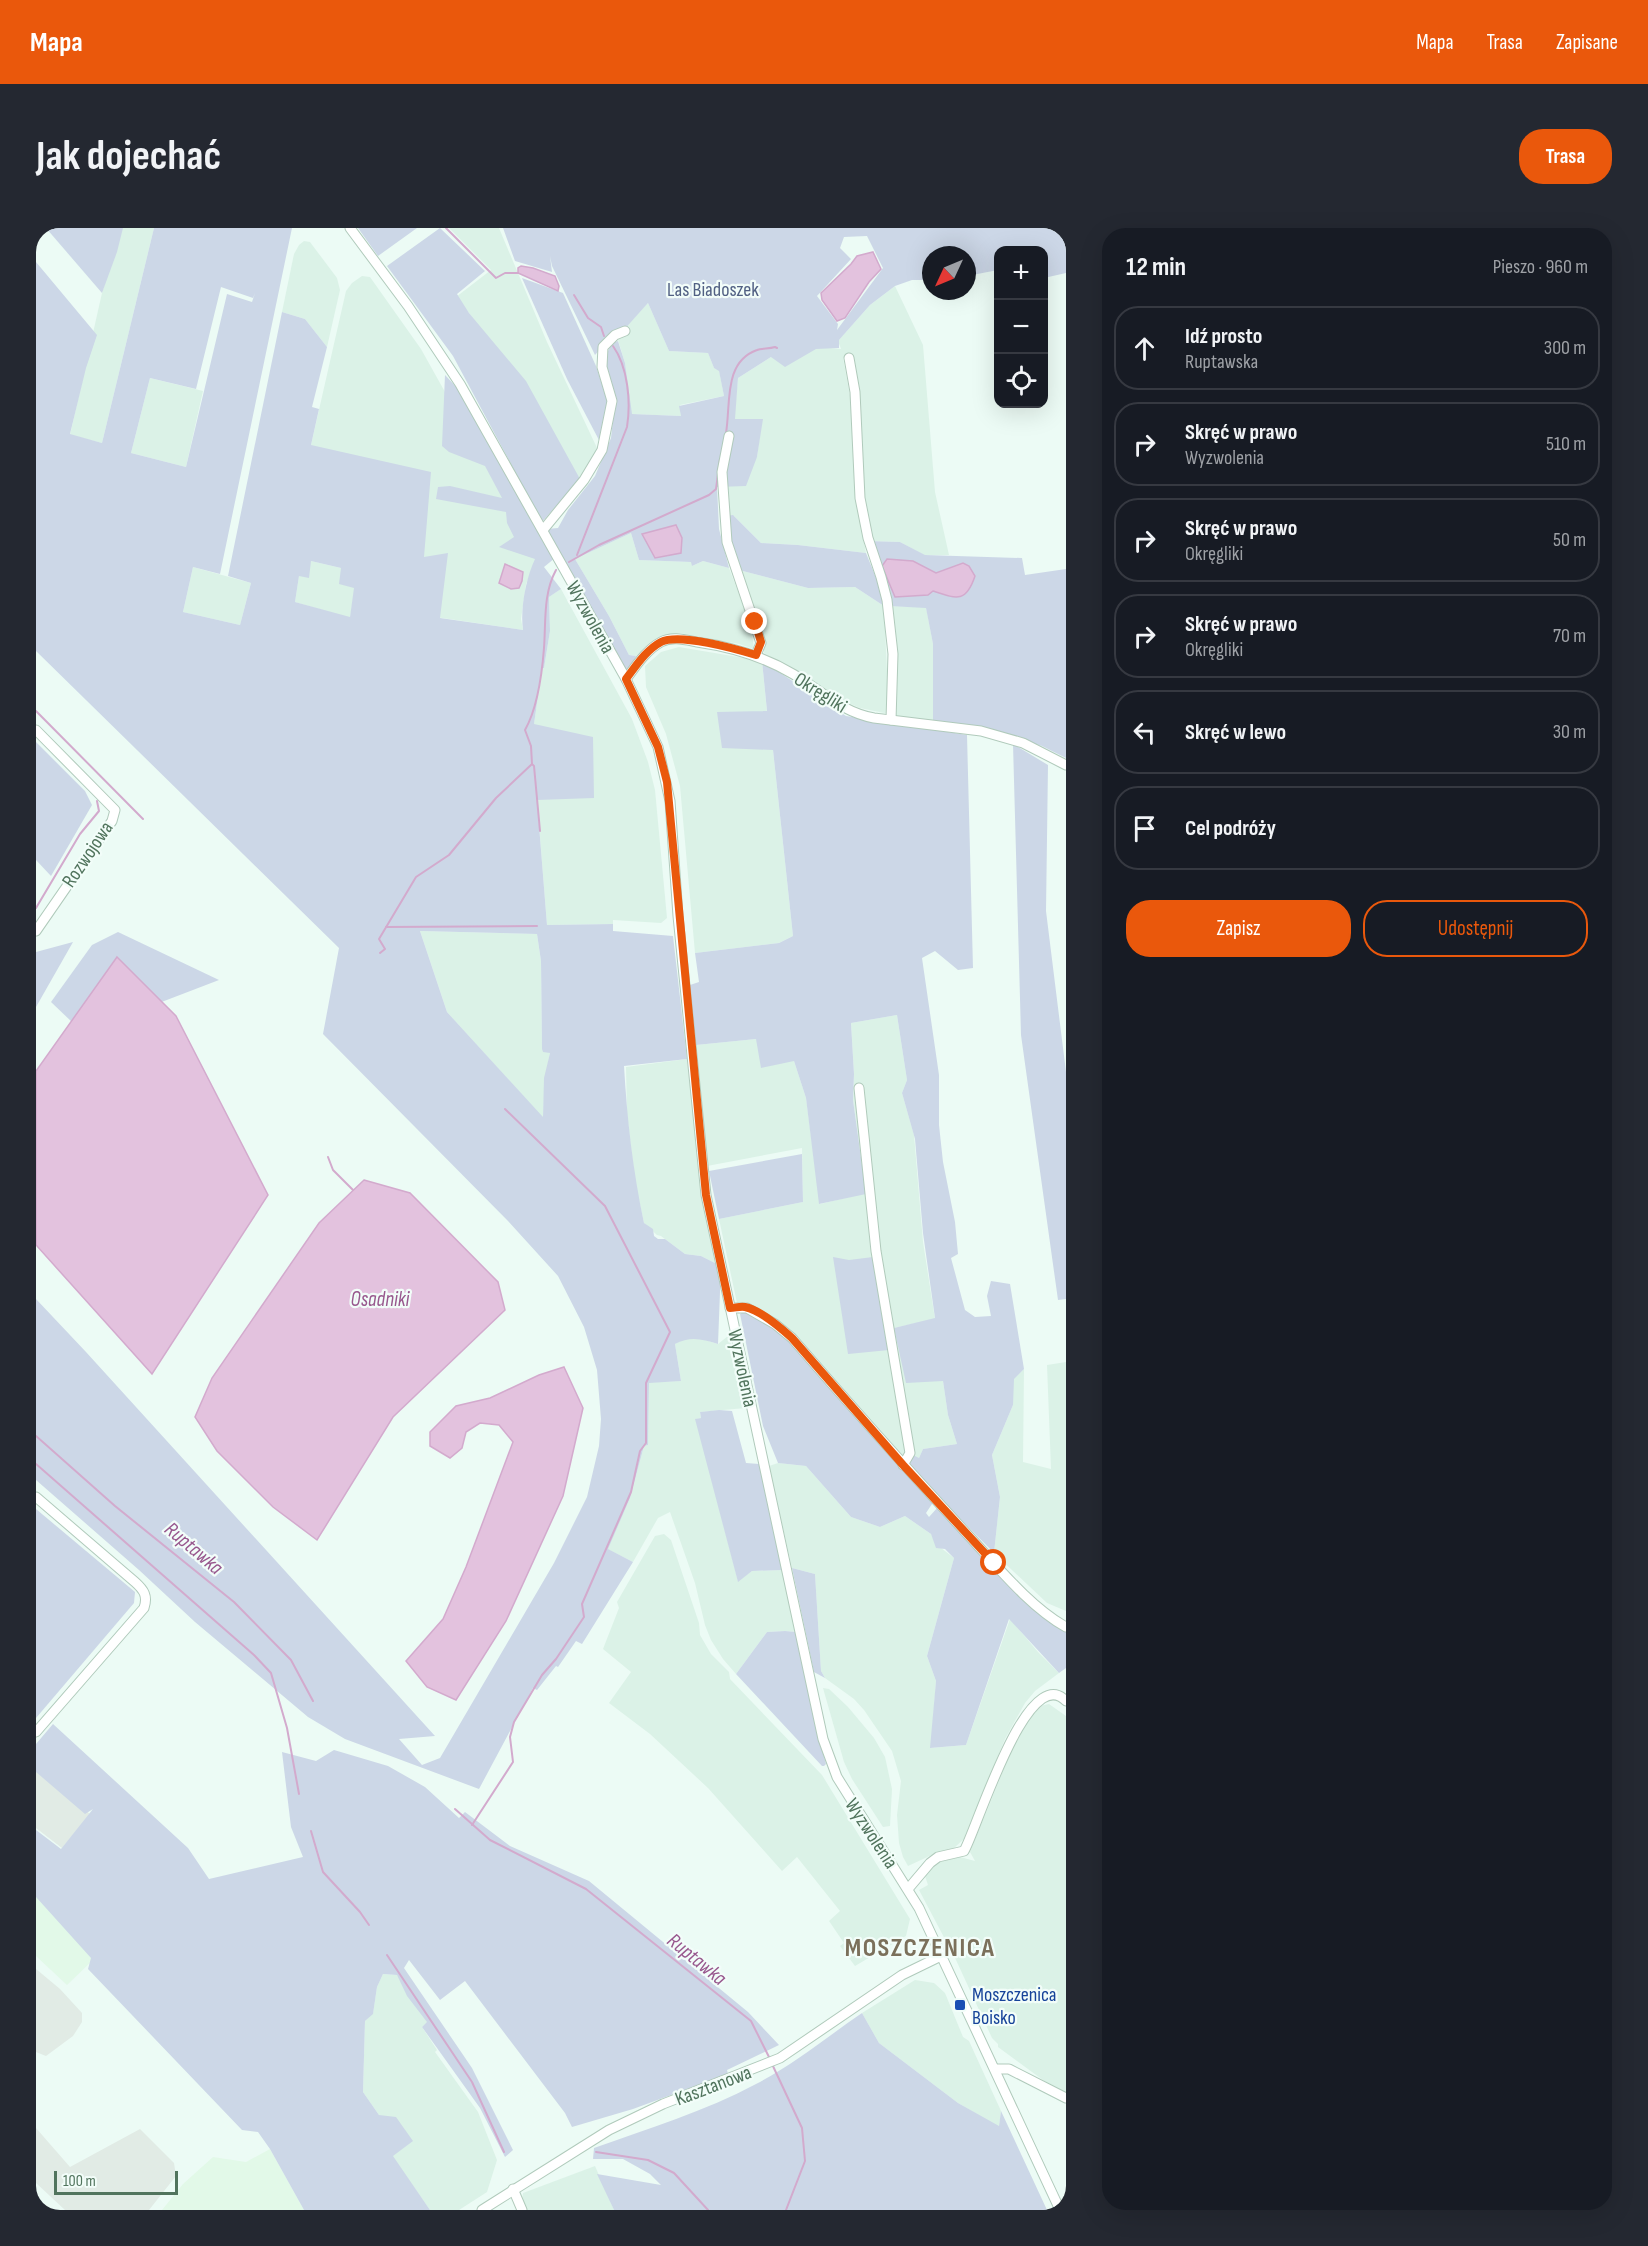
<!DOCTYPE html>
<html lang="pl">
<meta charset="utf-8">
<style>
body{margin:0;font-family:"Sofia Sans Condensed",sans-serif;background:#242831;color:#f1f3f6}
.controls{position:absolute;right:18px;top:18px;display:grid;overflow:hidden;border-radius:12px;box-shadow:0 6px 24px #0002}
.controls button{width:54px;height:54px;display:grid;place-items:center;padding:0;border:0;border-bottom:2px solid #363941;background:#171b24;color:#f1f3f6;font:30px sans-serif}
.compass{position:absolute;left:886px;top:18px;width:54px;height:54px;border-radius:50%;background:#171b24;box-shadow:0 6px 24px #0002;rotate:226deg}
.scale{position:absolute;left:18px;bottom:15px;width:124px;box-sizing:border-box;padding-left:6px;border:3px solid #51745d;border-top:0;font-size:16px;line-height:21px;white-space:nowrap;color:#51745d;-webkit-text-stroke:4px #f2fdf9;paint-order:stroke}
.stop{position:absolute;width:18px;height:18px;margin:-14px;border:4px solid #ea580c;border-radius:50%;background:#fff}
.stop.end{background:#ea580c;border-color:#fff;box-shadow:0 2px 6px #0008}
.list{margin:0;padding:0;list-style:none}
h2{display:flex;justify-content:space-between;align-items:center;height:78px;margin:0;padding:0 24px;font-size:26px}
h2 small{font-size:20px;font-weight:400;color:#9ea1a6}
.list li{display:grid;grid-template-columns:39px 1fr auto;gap:18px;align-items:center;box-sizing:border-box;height:84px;margin:0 12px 12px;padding:0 12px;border:2px solid #363941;border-radius:24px}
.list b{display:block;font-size:22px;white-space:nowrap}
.list p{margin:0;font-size:20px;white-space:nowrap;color:#9ea1a6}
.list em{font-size:20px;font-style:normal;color:#9ea1a6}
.actions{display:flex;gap:12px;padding:18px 24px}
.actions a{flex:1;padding:14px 0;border:2px solid #ea580c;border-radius:24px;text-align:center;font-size:21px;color:#ea580c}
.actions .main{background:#ea580c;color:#fff}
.icon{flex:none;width:33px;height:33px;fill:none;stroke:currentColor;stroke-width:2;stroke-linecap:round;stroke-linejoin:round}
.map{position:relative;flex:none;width:1030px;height:1982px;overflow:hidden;border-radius:24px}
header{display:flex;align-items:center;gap:36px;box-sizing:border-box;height:84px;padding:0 30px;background:#ea580c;color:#fff}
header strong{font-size:28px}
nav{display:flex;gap:33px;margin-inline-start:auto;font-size:21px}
.intro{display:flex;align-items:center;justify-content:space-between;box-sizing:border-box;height:144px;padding:0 36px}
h1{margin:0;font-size:42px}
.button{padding:15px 27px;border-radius:24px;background:#ea580c;color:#fff;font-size:21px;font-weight:700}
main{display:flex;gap:36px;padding:0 36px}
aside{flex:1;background:#171b24;border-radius:24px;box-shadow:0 6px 24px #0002}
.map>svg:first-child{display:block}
.residential{fill:#dbf2e7}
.commercial{fill:#e2f9e8}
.industrial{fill:#e1ebe5}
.green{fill:#ccd7e7;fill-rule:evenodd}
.water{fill:#e3c2de;stroke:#d3aacd;stroke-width:1.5}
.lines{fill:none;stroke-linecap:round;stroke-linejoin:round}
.stream{stroke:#d3aacd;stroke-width:2}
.minor-casing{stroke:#b0cabb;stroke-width:11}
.minor{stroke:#fff;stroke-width:9}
.route{stroke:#ea580c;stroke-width:8}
.transit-dot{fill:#1a4fb4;stroke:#f2fdf9;stroke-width:2}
.labels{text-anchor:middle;stroke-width:4.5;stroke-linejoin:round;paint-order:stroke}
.park-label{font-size:20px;fill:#516083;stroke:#f2fdf9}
.street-label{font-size:20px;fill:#51745d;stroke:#f2fdf9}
.transit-label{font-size:20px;fill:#164399;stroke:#f2fdf9;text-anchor:start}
.water-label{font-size:21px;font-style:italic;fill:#98588e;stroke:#f2fdf9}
.district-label{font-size:26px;font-weight:bold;letter-spacing:1.5px;fill:#7b705b;stroke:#f2fdf9}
</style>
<header>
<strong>Mapa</strong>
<nav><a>Mapa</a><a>Trasa</a><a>Zapisane</a></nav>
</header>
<div class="intro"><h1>Jak dojechać</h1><a class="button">Trasa</a></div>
<main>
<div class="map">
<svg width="1030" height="1982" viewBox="0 0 1030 1982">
<rect width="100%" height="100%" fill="#ecfbf5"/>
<g class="residential">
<polygon points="85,0 118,0 66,215 34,207 66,65"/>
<polygon points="413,0 463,0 511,114 562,222 544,251 433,85 420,69 455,42"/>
<polygon points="268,13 274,14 301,50 304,62 291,119 269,91 246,84 258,26 263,17"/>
<polygon points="326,48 334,49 385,121 501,329 490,356 485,391 487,402 379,386 275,217 310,63 316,55"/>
<polygon points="859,58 887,117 899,264 913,327 888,327 864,314 832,313 812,129 807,130 815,173 820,271 830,325 762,317 725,315 698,288 690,288 689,260 721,229 726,191 698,191 702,150 735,129 780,119 805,121 802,113 834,77"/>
<polygon points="612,75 633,123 672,125 678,140 683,142 688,168 644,177 645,188 595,186 589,135 580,105 586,103"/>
<polygon points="114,150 167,163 150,239 95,225"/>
<polygon points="595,305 603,332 656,334 656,338 667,333 693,340 715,398 718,421 703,416 644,405 621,410 609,419 600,428 593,427 573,388 539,331"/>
<polygon points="275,333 305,340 319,360 314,390 259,374 263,348"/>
<polygon points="157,339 215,355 204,397 147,384"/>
<polygon points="699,341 772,360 819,359 848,378 853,486 824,480 808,473 728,425 728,410 712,361 707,361"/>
<polygon points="525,361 596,491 612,534 619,562 631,690 625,695 577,692 577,696 511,697 501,571 498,496 506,439 508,440 514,403 513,369"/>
<polygon points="853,378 890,379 897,416 897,493 858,488"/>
<polygon points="643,419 726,433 731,484 682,484 737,522 757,708 743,715 659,725 644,558 630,506 610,459 609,438 625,424"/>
<polygon points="384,703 501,706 505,733 506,821 514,825 509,850 507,890 411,784"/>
<polygon points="861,787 871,852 866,865 878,907 887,1014 899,1091 858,1100 907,1153 912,1187 921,1216 887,1221 883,1230 867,1232 743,1095 710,1074 701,1075 683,991 767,974 766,920 671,938 660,817 720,811 758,833 770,870 784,976 830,965 817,872 818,846 815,795"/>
<polygon points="651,831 664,945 685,1038 665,1028 649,1026 625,1008 621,1007 608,995 599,953 591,886 590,839"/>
<polygon points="692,1108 704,1143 705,1167 710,1180 664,1184 665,1190 660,1191 702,1353 716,1343 746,1342 760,1404 749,1403 731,1404 700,1446 687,1431 675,1412 669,1397 659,1355 634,1284 622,1290 597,1334 571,1321 594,1270 608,1218 612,1217 613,1154 645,1153 639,1116 650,1110 666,1111 682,1116"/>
<polygon points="1030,1134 1030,1383 1011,1375 958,1325 964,1269 956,1227 977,1177 977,1151 988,1141 987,1234 1015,1241 1011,1137"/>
<polygon points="742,1235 770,1238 815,1289 844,1299 869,1288 895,1306 900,1316 918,1330 891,1428 900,1453 895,1520 930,1517 974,1391 1002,1424 1023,1445 999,1463 989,1475 969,1511 928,1611 918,1620 900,1625 872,1638 867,1629 863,1615 861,1587 865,1553 856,1523 828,1482 818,1471 789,1450 785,1443 779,1346 756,1340 733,1238"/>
<polygon points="628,1306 635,1312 663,1395 664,1407 675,1426 693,1444 694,1451 786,1547 874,1691 870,1708 819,1738 804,1718 808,1715 793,1693 804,1683 761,1629 746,1643 672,1560 614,1506 573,1475 595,1444 567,1421 583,1380 581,1374 619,1308"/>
<polygon points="787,1460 793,1461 812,1479 838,1510 849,1529 856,1561 854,1598 847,1599 816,1551 808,1534"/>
<polygon points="1013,1476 1030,1488 1030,1864 1011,1855 962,1819 962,1816 956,1810 920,1732 883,1662 892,1657 889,1648 899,1635 924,1629 939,1633 934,1624 978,1516 989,1496 1004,1478"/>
<polygon points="347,1746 361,1747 380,1779 392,1794 386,1799 401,1822 399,1824 442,1884 461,1932 451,1964 423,1982 394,1982 356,1928 376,1913 343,1887 327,1864 329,1793 337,1785 341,1759"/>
<polygon points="879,1752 898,1755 909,1765 927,1809 933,1813 965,1883 963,1899 922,1875 843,1815 826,1785"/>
<polygon points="559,1938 578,1982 490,1982 486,1973 487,1965"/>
</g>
<g class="commercial">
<polygon points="0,1667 59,1730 31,1757 0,1728"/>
<polygon points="234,1921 268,1982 126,1982 147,1956 177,1929 210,1934"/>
</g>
<g class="industrial">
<polygon points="0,1542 54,1586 26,1620 0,1600"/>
<polygon points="0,1741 24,1761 46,1785 46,1794 37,1808 10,1828 0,1824"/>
<polygon points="0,1900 34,1939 104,1901 138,1935 140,1948 113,1982 29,1982 0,1955"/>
</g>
<g class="green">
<polygon points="10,0 87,0 81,24 66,65"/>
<path d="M118 0H256L184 346 157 339 147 384 204 397 215 355 192 348 246 84 269 91 291 119 276 179 283 181 275 217 395 244 388 329 412 325 404 390 487 402C484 381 490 350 499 331L463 319 478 309 471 295 470 284 400 271 402 259 414 258 466 270 449 238 413 224 406 218 409 147 424 163 519 330 508 339 525 361 513 369 514 403 508 440H506L498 496 557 509 558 570 501 572 511 697 577 696V703L637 708 651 831 588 838C591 891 597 943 608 995L617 1001 618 1008 622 1011H629L649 1026 665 1028 685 1038 682 1116C666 1111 654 1108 639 1116L645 1153 613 1155 612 1217 608 1218 594 1270 572 1321 597 1334 546 1416 540 1413 522 1439 520 1438 501 1462 497 1460 443 1561 309 1511 272 1489 159 1394 103 1342 0 1252V1071L50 1124 399 1508 363 1511 386 1537 404 1530 518 1335 551 1269 563 1218 565 1191 561 1142 548 1099 522 1048 472 993 287 806 303 720 0 423V34L61 107 50 140 34 206 66 215ZM185 59 217 70 219 65 216 74 191 66 150 239 95 225 114 150 160 161ZM275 333 305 340 303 356 318 360 314 389 259 374 263 348 273 350ZM384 703 501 706 505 733 506 821 507 824 514 825 508 850 507 889 411 784Z"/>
<polygon points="322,0 381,0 342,28"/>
<polygon points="404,0 449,43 421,66 433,85 490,153 544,251 506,294 417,128 351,38"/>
<path d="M467 0H1030V45L1008 50V22H963L962 42 931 48V27H895V52H876L859 58 834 77 803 112V120L780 121 749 139 735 129 702 150 699 191H727L721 229 710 258 681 259 683 301 693 340 667 333 656 338 655 334 603 332 595 305 539 331 573 388 593 427 600 428 594 440 590 441 511 301 522 300 532 282 559 248 575 210 578 182 568 131 576 115 582 113 589 135 596 186 645 188 643 178 688 168 683 143 678 140 672 125 633 123 612 75 586 104 572 112 559 127 516 38 514 28 516 44 479 33ZM831 8 847 40 801 102 802 96 781 68 815 31 804 20 808 9Z"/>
<polygon points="486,50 527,65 560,138 572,175 564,214 531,151"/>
<polygon points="697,287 725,315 762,317 830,325 847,367 848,378 819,359 772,360 699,341 690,288"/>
<polygon points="832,313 864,314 889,327 986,330 989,347 1030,341 1030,530 1006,518 948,499 897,493 897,416 890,380 853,378"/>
<polygon points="726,433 810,488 931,507 937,740 922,742 899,723 886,730 903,847 903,897 907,934 919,994 922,1026 915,1030 929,1082 939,1089 955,1088 951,1068 955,1053 974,1056 988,1141 978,1151 977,1177 956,1227 964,1269 958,1325 871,1237 877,1227 883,1230 887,1221 921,1216 912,1187 907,1153 870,1155 858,1100 899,1090 887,1005 879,911 866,865 871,852 861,787 815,795 818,846 817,872 830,966 783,976 770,870 758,833 725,840 720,811 660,817 654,757 663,754 659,725 743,715 757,708 737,522 686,520 681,484 731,483"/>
<polygon points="0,514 49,563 56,577 15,648 0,632"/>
<polygon points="977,516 1012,537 1010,683 1030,844 1030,1071 1022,1072 985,807"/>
<polygon points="82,704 183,752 123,775 37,795 15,774 56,717"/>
<polygon points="37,714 0,779 0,724"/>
<polygon points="766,926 767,974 683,991 673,943"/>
<polygon points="797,1029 813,1032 837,1029 853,1122 812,1126"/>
<polygon points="707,1084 714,1084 753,1111 898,1273 890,1285 893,1289 902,1279 1030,1403 1030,1440 1023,1445 973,1391 930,1517 894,1520 900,1453 891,1428 918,1330 909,1321 900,1320 895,1306 869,1288 844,1299 815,1289 770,1238 742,1235 727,1198 704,1086"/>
<polygon points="683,1182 696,1183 710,1235 723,1236 746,1342 716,1343 702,1354 659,1191 665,1190 664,1184"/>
<polygon points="0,1281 99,1364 98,1375 0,1490"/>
<polygon points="756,1340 779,1346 785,1443 789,1450 778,1444"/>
<polygon points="749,1403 760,1404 779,1495 790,1536 788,1538 786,1538 700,1446 731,1404"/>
<polygon points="17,1496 152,1620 173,1651 267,1629 255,1599 246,1524 280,1533 298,1522 352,1538 389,1559 423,1590 429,1584 474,1618 553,1653 712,1784 743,1817 691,1842 692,1846 597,1881 536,1899 529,1885 429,1753 404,1772 373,1732 368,1740 436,1840 477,1922 469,1929 444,1880 386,1799 391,1794 371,1768 361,1747 347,1746 341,1759 337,1786 329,1793 327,1864 343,1887 360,1889 377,1913 357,1928 394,1982 268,1982 234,1921 222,1904 206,1902 52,1741 55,1730 0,1669 0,1602 25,1621 57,1581 49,1586 0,1544 0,1516"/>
<path d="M826 1785 843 1815 922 1875 963 1898 965 1883 1011 1982H578L561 1946 625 1957 614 1946 587 1931H557L558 1920C611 1901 670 1883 720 1856 757 1837 791 1809 826 1785Z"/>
</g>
<g class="water">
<polygon points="837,24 845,41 833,54 809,90 801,93 786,72 785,65 815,36 821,28"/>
<polygon points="485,38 497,40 519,48 523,58 522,63 482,45 482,40"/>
<polygon points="640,297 646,310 645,325 619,330 606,306"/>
<path d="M851 331 877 333 900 345 927 335 933 338 939 348C930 375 921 371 897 363L892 367 859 369 846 338Z"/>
<polygon points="469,336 487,344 486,353 483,360 475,361 463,355"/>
<polygon points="81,729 140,788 232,967 116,1146 0,1017 0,843"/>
<polygon points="328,952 374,965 462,1054 469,1082 357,1189 281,1312 237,1279 181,1223 159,1189 176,1150 283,995"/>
<polygon points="528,1139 547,1180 527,1268 470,1393 420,1472 391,1459 370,1433 407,1391 430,1339 477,1214 463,1197 444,1195 430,1204 426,1220 414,1230 394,1218 394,1204 420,1178 454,1170 503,1147"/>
</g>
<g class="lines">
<g class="stream">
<polyline points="410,0 460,50 469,45 482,45"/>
<polyline points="538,67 552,90 565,99 568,108"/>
<path d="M690 205C695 176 687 134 721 122 726 120 733 121 739 119L741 120"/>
<path d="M541 327 591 199C595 174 592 139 577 118"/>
<polyline points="533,334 563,317 673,267 680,261 684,231"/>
<polyline points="0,483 107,591"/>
<path d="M504 603 498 538 496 536 495 518 489 502C502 479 506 446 508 420 510 393 507 366 520 342"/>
<polyline points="0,680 44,606 63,583 61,573"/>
<polyline points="350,699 501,698"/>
<polyline points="344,725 349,721 343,711 380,649 413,627 460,570 496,536"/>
<polyline points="292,929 297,942 317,962"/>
<polyline points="0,1208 79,1278 198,1374 255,1432 277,1473"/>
<polyline points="0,1236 218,1427 235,1445 251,1500 263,1566"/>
<polyline points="419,1581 454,1612 550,1661 715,1793 734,1831"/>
<polyline points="436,1597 477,1534 474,1509 478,1494 506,1447 520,1431 548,1389 546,1376 595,1264 604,1223 610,1215 610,1155 634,1104 569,978 469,881"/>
<polyline points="275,1603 287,1644 324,1684 333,1697"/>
<polyline points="351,1727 436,1854 468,1924"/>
<polyline points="736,1836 766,1900 769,1933 750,1982"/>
<polyline points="560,1924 612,1932 638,1945 672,1982"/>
</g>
<g class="minor-casing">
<g id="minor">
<polyline points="314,0 372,78 424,156 590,451 622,519 634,573 642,688 670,967 787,1511 801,1549 883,1680 1024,1982"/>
<polyline points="813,130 819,164 824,270 832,310 845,349 851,372 857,426 855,492"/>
<polyline points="693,208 686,244 691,314 725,415 720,427"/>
<polyline points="507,302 548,252 566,222 576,173 566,139 567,119 579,107 589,103"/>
<path d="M590 451C600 438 610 422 625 414 636 408 650 412 661 414 696 419 727 428 757 446 785 462 805 484 838 490L945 503 987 515 1030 537"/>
<polyline points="0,502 79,582 76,593 0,703"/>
<polyline points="823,860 840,1023 874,1225 867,1237"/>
<path d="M694 1080H711L739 1096 756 1110C814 1177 873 1243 933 1308 961 1338 994 1379 1030 1399"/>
<path d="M0 1269 99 1354C108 1362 112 1368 108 1380L0 1504"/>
<path d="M872 1661 894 1635 902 1629 928 1623C940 1604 991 1432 1030 1473"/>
<polyline points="960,1841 973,1841 1030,1870"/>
<polyline points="477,1961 486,1982"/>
<polyline points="0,1977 5,1982"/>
<polyline points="446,1982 573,1902 627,1876 744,1830 866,1747 905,1728"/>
</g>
</g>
<use href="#minor" class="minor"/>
</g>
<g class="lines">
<path class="route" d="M719 394 725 414 720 427C700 421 643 405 625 414 610 422 600 438 590 451L622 519 631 554 670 967 694 1080C699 1080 704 1078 709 1079 724 1082 745 1100 756 1110L867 1237 958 1335"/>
</g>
<rect class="transit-dot" x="918" y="1771" width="12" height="12" rx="3"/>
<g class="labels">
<g class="park-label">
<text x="677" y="68">Las Biadoszek</text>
</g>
<g class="street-label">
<text transform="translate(555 389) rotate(61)" y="7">Wyzwolenia</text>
<text transform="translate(785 464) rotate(32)" y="7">Okręgliki</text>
<text transform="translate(51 626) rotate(-56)" y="7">Rozwojowa</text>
<text transform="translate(707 1140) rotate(78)" y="7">Wyzwolenia</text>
<text transform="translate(836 1605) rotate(57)" y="7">Wyzwolenia</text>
<text transform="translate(677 1857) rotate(-21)" y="7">Kasztanowa</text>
</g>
<g class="transit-label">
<text x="936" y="1773">Moszczenica<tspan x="936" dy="23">Boisko</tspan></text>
</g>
<g class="water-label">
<text x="344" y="1078">Osadniki</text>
<text transform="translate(158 1320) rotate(40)" y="7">Ruptawka</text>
<text transform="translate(661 1731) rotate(39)" y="7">Ruptawka</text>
</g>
<g class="district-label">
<text x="884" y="1728">MOSZCZENICA</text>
</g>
</g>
</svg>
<div class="controls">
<button>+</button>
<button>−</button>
<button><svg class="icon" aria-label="locate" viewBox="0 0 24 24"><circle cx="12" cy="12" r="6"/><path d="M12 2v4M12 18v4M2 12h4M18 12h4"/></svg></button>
</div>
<svg class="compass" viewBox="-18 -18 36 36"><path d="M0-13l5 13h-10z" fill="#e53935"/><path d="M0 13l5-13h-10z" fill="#9ea1a6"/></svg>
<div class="scale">100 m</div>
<div class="stop" style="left:958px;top:1335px"></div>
<div class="stop end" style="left:719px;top:394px"></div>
</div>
<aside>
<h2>12 min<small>Pieszo · 960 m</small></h2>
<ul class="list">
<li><svg class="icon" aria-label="ahead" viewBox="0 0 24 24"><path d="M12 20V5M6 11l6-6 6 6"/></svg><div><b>Idź prosto</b><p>Ruptawska</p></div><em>300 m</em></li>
<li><svg class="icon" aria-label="right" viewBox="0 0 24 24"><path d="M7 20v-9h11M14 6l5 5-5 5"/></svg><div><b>Skręć w prawo</b><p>Wyzwolenia</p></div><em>510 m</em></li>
<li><svg class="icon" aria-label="right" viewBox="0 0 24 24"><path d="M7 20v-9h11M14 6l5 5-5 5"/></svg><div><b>Skręć w prawo</b><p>Okręgliki</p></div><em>50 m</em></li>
<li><svg class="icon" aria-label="right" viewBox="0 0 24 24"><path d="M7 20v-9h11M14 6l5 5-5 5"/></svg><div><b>Skręć w prawo</b><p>Okręgliki</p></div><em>70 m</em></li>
<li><svg class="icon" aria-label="left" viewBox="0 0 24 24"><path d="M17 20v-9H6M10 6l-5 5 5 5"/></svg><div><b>Skręć w lewo</b></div><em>30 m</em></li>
<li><svg class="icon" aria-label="arrive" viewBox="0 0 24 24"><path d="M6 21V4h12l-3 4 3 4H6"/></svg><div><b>Cel podróży</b></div></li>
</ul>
<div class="actions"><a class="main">Zapisz</a><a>Udostępnij</a></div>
</aside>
</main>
